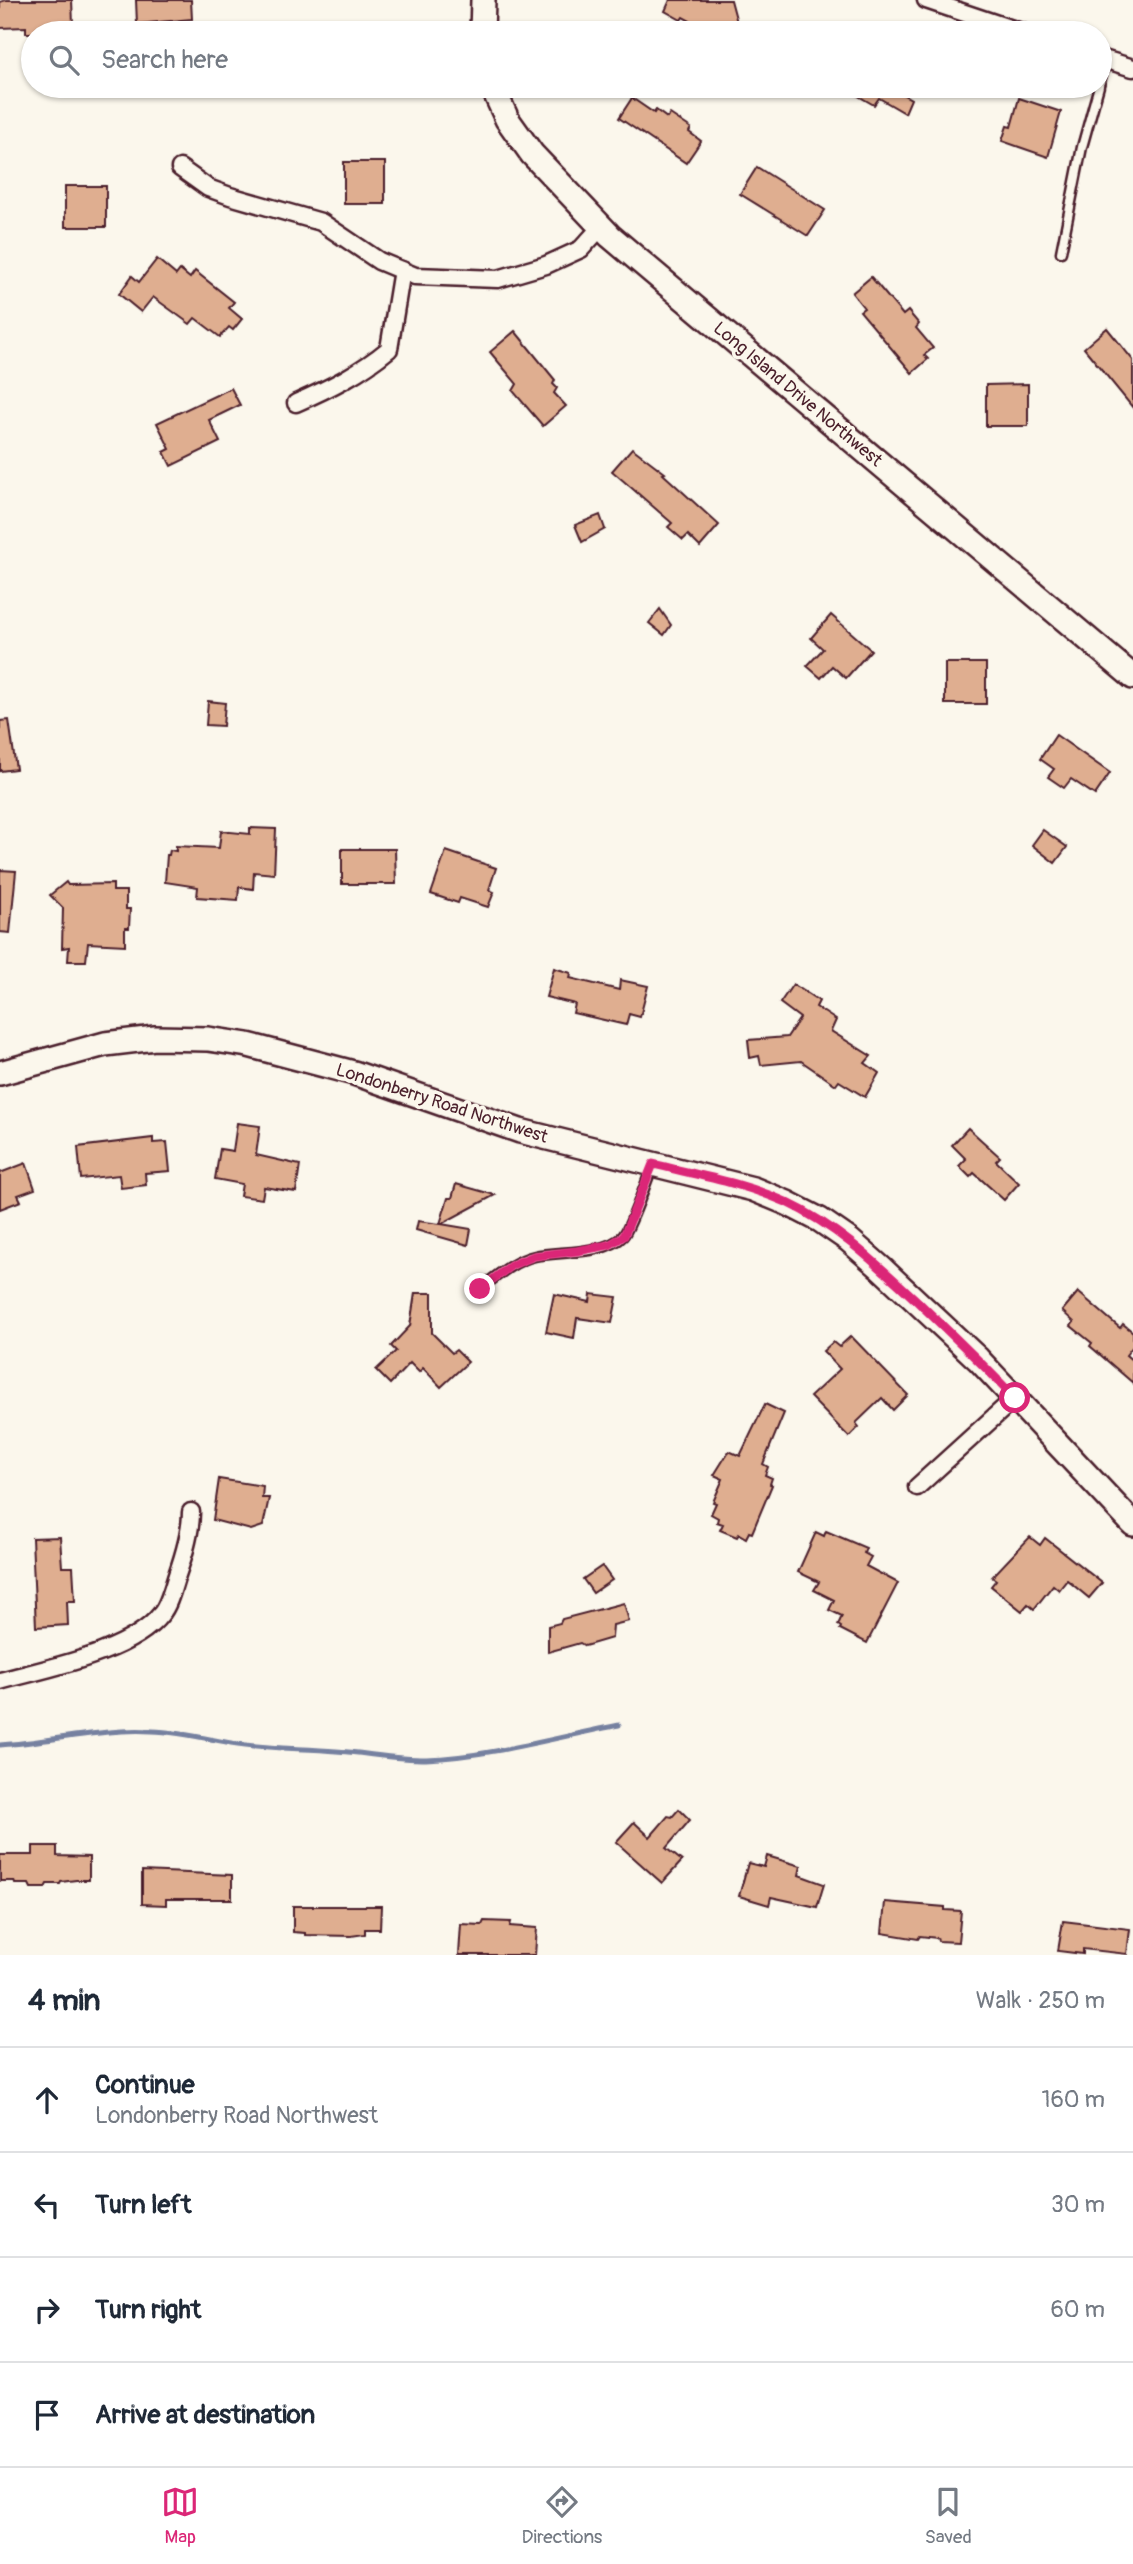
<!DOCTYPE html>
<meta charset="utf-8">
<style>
body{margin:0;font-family:Pangolin,sans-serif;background:#f6f6f7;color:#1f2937}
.stop{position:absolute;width:21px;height:21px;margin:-16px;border:5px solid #db2777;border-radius:50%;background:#fff}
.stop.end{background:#db2777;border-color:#fff;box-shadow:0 2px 7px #0008}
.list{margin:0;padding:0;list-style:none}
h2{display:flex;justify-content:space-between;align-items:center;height:91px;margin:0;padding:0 28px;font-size:30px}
h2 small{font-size:23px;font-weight:400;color:#747a83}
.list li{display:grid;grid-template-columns:46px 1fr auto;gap:21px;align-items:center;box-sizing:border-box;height:105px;padding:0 28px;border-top:2px solid #e0e1e3}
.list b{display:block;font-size:26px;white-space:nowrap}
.list p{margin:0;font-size:23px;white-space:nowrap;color:#747a83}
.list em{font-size:23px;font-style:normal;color:#747a83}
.icon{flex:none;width:38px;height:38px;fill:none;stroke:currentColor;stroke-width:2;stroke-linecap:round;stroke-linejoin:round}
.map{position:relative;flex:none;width:1133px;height:1955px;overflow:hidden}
.search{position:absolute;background:#fff;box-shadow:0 2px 5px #0004;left:21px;right:21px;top:21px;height:77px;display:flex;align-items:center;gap:18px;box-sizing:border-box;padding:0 24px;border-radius:38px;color:#747a83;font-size:26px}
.sheet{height:511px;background:#fff}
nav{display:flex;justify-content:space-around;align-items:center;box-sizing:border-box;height:98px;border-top:2px solid #e0e1e3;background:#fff;font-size:19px;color:#747a83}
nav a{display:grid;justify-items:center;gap:4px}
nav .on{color:#db2777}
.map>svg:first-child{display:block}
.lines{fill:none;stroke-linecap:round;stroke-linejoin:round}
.stream{stroke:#7681a0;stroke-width:5}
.building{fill:#dfae90;stroke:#4a1f2b;stroke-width:2}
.lane-casing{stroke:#4a1f2b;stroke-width:13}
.street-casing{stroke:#4a1f2b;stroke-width:21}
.secondary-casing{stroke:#4a1f2b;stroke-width:28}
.lane{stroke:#fbf7ec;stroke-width:8}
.street{stroke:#fbf7ec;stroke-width:16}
.secondary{stroke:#fbf7ec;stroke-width:23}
.route{stroke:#db2777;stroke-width:9}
.labels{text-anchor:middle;stroke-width:7;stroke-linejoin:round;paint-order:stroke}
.street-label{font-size:18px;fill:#4a1f2b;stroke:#fbf7ec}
</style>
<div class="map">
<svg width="1133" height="1955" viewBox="0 0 1133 1955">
<rect width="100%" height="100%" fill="#fbf7ec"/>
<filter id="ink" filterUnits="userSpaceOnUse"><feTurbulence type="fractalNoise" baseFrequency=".0143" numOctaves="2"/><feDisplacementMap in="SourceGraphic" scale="14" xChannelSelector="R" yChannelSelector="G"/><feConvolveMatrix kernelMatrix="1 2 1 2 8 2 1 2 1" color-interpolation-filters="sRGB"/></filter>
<g filter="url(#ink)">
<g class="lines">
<path class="stream" d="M0 1745C51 1742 101 1728 152 1731 179 1732 204 1738 231 1743 265 1749 302 1748 336 1751 366 1753 395 1759 426 1759 487 1757 558 1737 619 1725"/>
</g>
<g class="building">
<polygon points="6,0 72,0 73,24 47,26 47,33 26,33 26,27 0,28 0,2"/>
<polygon points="136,0 191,0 192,19 137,24"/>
<polygon points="670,0 731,0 738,26 705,29 683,17 681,20 665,11"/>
<polygon points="841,86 888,86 911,99 905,113 879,98 874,105"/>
<polygon points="632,98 654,113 656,110 667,118 670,114 691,128 689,132 701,141 686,163 619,118"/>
<polygon points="1019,98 1061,112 1048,157 1002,141 1007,126 1011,127"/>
<rect x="344" y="162" width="41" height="42"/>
<polygon points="757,167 825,210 808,236 740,194"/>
<rect x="65" y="186" width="41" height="41"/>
<polygon points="157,259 176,275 180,270 190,278 195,271 234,302 229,308 242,319 233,330 229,327 220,337 195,318 190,324 153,297 141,312 119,294 132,276 139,282"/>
<polygon points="871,277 903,315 908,311 919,324 916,328 933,348 924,355 928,359 912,373 860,311 864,308 852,293"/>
<polygon points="1107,328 1133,360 1133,408 1084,348"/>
<polygon points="515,331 555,380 553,384 557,388 554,393 566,406 543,426 513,391 517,384 490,352"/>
<polygon points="1028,384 1028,426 986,426 986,385"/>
<polygon points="231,388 240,405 209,420 220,442 171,466 164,452 170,449 157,423"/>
<polygon points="632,448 665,473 663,474 719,525 700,547 688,535 683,540 668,527 672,523 612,471"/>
<polygon points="600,515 605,529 582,542 575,525"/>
<polygon points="660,609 671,625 664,635 649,623"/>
<polygon points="831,615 871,650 846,678 832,666 821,678 807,666 823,649 811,638"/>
<rect x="945" y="663" width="41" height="41"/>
<polygon points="208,701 225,703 223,726 206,725"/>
<polygon points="9,720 16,769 0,771 0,721"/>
<polygon points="1056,735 1110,773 1095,795 1071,779 1064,788 1048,777 1054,769 1040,759"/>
<polygon points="250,828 276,829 274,874 254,872 253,889 239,887 238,900 197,897 198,887 165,882 167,855 169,855 170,850 176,851 176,846 219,848 221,831 250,834"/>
<polygon points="1043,830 1067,847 1055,863 1032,845"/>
<polygon points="342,849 395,849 396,884 342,884"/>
<polygon points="446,851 496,868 489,890 494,892 488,907 460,898 458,903 431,894"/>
<polygon points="0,870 16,871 10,933 0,932"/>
<polygon points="66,882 68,885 113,884 113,891 126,891 126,909 130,909 129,928 125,928 125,945 88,943 86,961 68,961 69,947 62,948 63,908 50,895"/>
<polygon points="554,968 571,973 570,978 619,990 620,980 648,986 640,1017 629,1014 626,1025 573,1013 575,1004 546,997"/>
<polygon points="793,984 819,1001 816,1007 836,1020 831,1031 871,1056 865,1063 879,1073 865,1097 839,1081 836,1085 801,1061 761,1065 759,1056 750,1058 748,1040 787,1037 800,1018 780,1003"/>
<polygon points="237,1123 260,1126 256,1155 300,1165 296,1192 264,1187 262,1199 240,1196 242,1184 215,1179 220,1149 233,1151"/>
<polygon points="968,1128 1000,1157 996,1161 1019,1183 1004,1200 974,1173 970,1177 959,1166 966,1159 952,1145"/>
<polygon points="153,1138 153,1143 167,1142 170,1171 145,1173 146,1185 121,1188 119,1175 81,1179 78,1147"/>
<polygon points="26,1163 35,1189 18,1195 21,1201 0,1209 0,1173"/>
<polygon points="456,1184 495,1195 441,1224 471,1229 468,1245 416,1230 418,1221 440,1224 448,1198 452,1198"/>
<polygon points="1078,1292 1120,1328 1123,1324 1133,1332 1133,1346 1126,1355 1133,1361 1133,1383 1090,1346 1092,1343 1071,1326 1074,1322 1062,1311"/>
<polygon points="415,1293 432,1293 432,1333 452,1353 456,1350 468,1362 441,1387 423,1368 419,1372 410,1363 390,1384 376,1370 396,1351 391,1346 410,1326"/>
<polygon points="554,1294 590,1302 591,1294 617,1297 612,1323 577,1318 574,1338 546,1332"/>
<polygon points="851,1336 908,1395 893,1410 882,1398 856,1423 859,1427 849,1437 810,1397 840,1369 823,1351 833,1342 839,1347"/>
<polygon points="765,1404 784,1413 763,1464 768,1467 765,1475 772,1478 770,1484 772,1485 752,1533 749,1532 746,1538 739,1534 737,1537 720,1530 723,1524 717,1522 718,1518 711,1514 716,1503 713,1502 723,1479 714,1475 729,1451 740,1456"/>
<polygon points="219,1479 263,1486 262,1498 269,1498 263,1526 251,1530 213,1520"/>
<polygon points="826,1531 866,1548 864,1553 871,1557 866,1566 898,1583 867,1643 840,1629 841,1627 838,1625 842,1616 829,1610 834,1600 814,1590 819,1582 798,1572 816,1532 824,1536"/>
<polygon points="60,1537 62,1567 73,1567 75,1601 67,1601 68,1625 36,1627 32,1538"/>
<polygon points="1030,1537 1040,1545 1045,1538 1102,1583 1089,1598 1067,1580 1059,1590 1053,1585 1034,1609 1028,1604 1022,1611 991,1586 996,1580 992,1577"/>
<polygon points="602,1566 612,1580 593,1593 583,1579"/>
<polygon points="624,1603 629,1621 613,1625 612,1638 585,1646 580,1643 548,1652 548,1626 560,1623 562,1619"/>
<polygon points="679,1809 690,1820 666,1848 682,1861 662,1883 616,1842 634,1822 650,1837 668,1816 672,1817"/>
<polygon points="33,1846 57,1846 57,1856 89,1857 89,1880 76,1880 61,1882 60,1884 47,1884 45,1888 31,1888 29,1884 15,1884 14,1881 0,1881 0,1855 33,1855"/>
<polygon points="767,1856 801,1866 799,1875 824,1884 817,1907 771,1897 769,1905 739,1896 748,1863 764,1867"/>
<polygon points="142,1871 232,1875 232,1899 166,1899 166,1905 142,1904"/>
<polygon points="885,1902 945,1907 945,1910 961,1911 958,1942 938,1941 937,1938 920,1936 918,1939 882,1933"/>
<polygon points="293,1906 381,1906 380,1929 365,1929 365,1934 351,1936 305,1935 305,1933 293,1932"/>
<polygon points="484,1921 511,1922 510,1926 537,1928 535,1955 459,1955 461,1924 482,1925"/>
<polygon points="1063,1921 1130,1929 1127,1954 1083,1949 1083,1954 1058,1951"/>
</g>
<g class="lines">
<g class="lane-casing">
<g id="lane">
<polyline points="1100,82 1106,60"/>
<polyline points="1061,252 1082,147 1099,86"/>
<path d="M480 1289C497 1276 513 1261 535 1256 558 1251 606 1255 623 1236 630 1229 647 1180 652 1167"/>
</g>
</g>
<g class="street-casing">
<g id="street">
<polyline points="926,0 1024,33"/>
<polyline points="1100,58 1133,68"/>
<polyline points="180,168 208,188 230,196 321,222 379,261 415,276 498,279 546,265 581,249 601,227"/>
<path d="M296 403C330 388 360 373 389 349L402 270"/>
<polyline points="917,1487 1015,1398"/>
<path d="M0 1681C47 1668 131 1653 161 1614 169 1605 173 1587 177 1575 184 1555 191 1533 191 1512"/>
</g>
</g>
<g class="secondary-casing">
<g id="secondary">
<polyline points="482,33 483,0"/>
<polyline points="492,86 507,119 532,154 610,236 1133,677"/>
<polyline points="0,1073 105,1044 155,1038 208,1039 248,1045 354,1073 520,1131 753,1189 787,1203 820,1220 849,1240 881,1268 978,1359 1133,1524"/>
</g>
</g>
<use href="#lane" class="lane"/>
<use href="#street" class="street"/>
<use href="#secondary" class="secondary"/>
</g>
</g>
<g class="lines" filter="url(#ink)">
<path class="route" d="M480 1289 512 1265 534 1256 577 1251 609 1245 624 1236 653 1164C698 1175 744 1183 786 1202 837 1226 876 1263 917 1301 950 1333 983 1364 1015 1398"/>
</g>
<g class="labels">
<g class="street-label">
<text transform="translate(798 394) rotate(40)" y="6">Long Island Drive Northwest</text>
<text transform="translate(442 1103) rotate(18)" y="6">Londonberry Road Northwest</text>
</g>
</g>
</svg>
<div class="stop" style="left:1015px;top:1398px"></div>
<div class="stop end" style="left:480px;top:1289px"></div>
<div class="search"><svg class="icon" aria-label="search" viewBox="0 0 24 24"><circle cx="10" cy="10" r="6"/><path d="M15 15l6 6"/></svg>Search here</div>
</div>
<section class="sheet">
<h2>4 min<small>Walk · 250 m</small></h2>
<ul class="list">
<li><svg class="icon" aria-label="ahead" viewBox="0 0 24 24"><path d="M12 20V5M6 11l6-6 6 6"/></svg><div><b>Continue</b><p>Londonberry Road Northwest</p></div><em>160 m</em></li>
<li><svg class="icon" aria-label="left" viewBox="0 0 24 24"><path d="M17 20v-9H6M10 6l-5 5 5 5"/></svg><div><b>Turn left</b></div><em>30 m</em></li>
<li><svg class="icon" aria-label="right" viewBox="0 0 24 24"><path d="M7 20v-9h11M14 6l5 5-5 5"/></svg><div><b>Turn right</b></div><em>60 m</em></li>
<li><svg class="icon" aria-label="arrive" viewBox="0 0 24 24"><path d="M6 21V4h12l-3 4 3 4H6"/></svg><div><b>Arrive at destination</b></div></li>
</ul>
</section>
<nav>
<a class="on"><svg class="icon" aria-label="map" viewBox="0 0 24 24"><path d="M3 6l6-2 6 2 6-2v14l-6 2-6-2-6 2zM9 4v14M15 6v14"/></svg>Map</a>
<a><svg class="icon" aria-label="directions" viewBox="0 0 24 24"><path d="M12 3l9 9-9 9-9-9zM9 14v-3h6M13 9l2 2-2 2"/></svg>Directions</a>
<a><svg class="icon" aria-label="saved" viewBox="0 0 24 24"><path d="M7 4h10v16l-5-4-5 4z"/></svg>Saved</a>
</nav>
